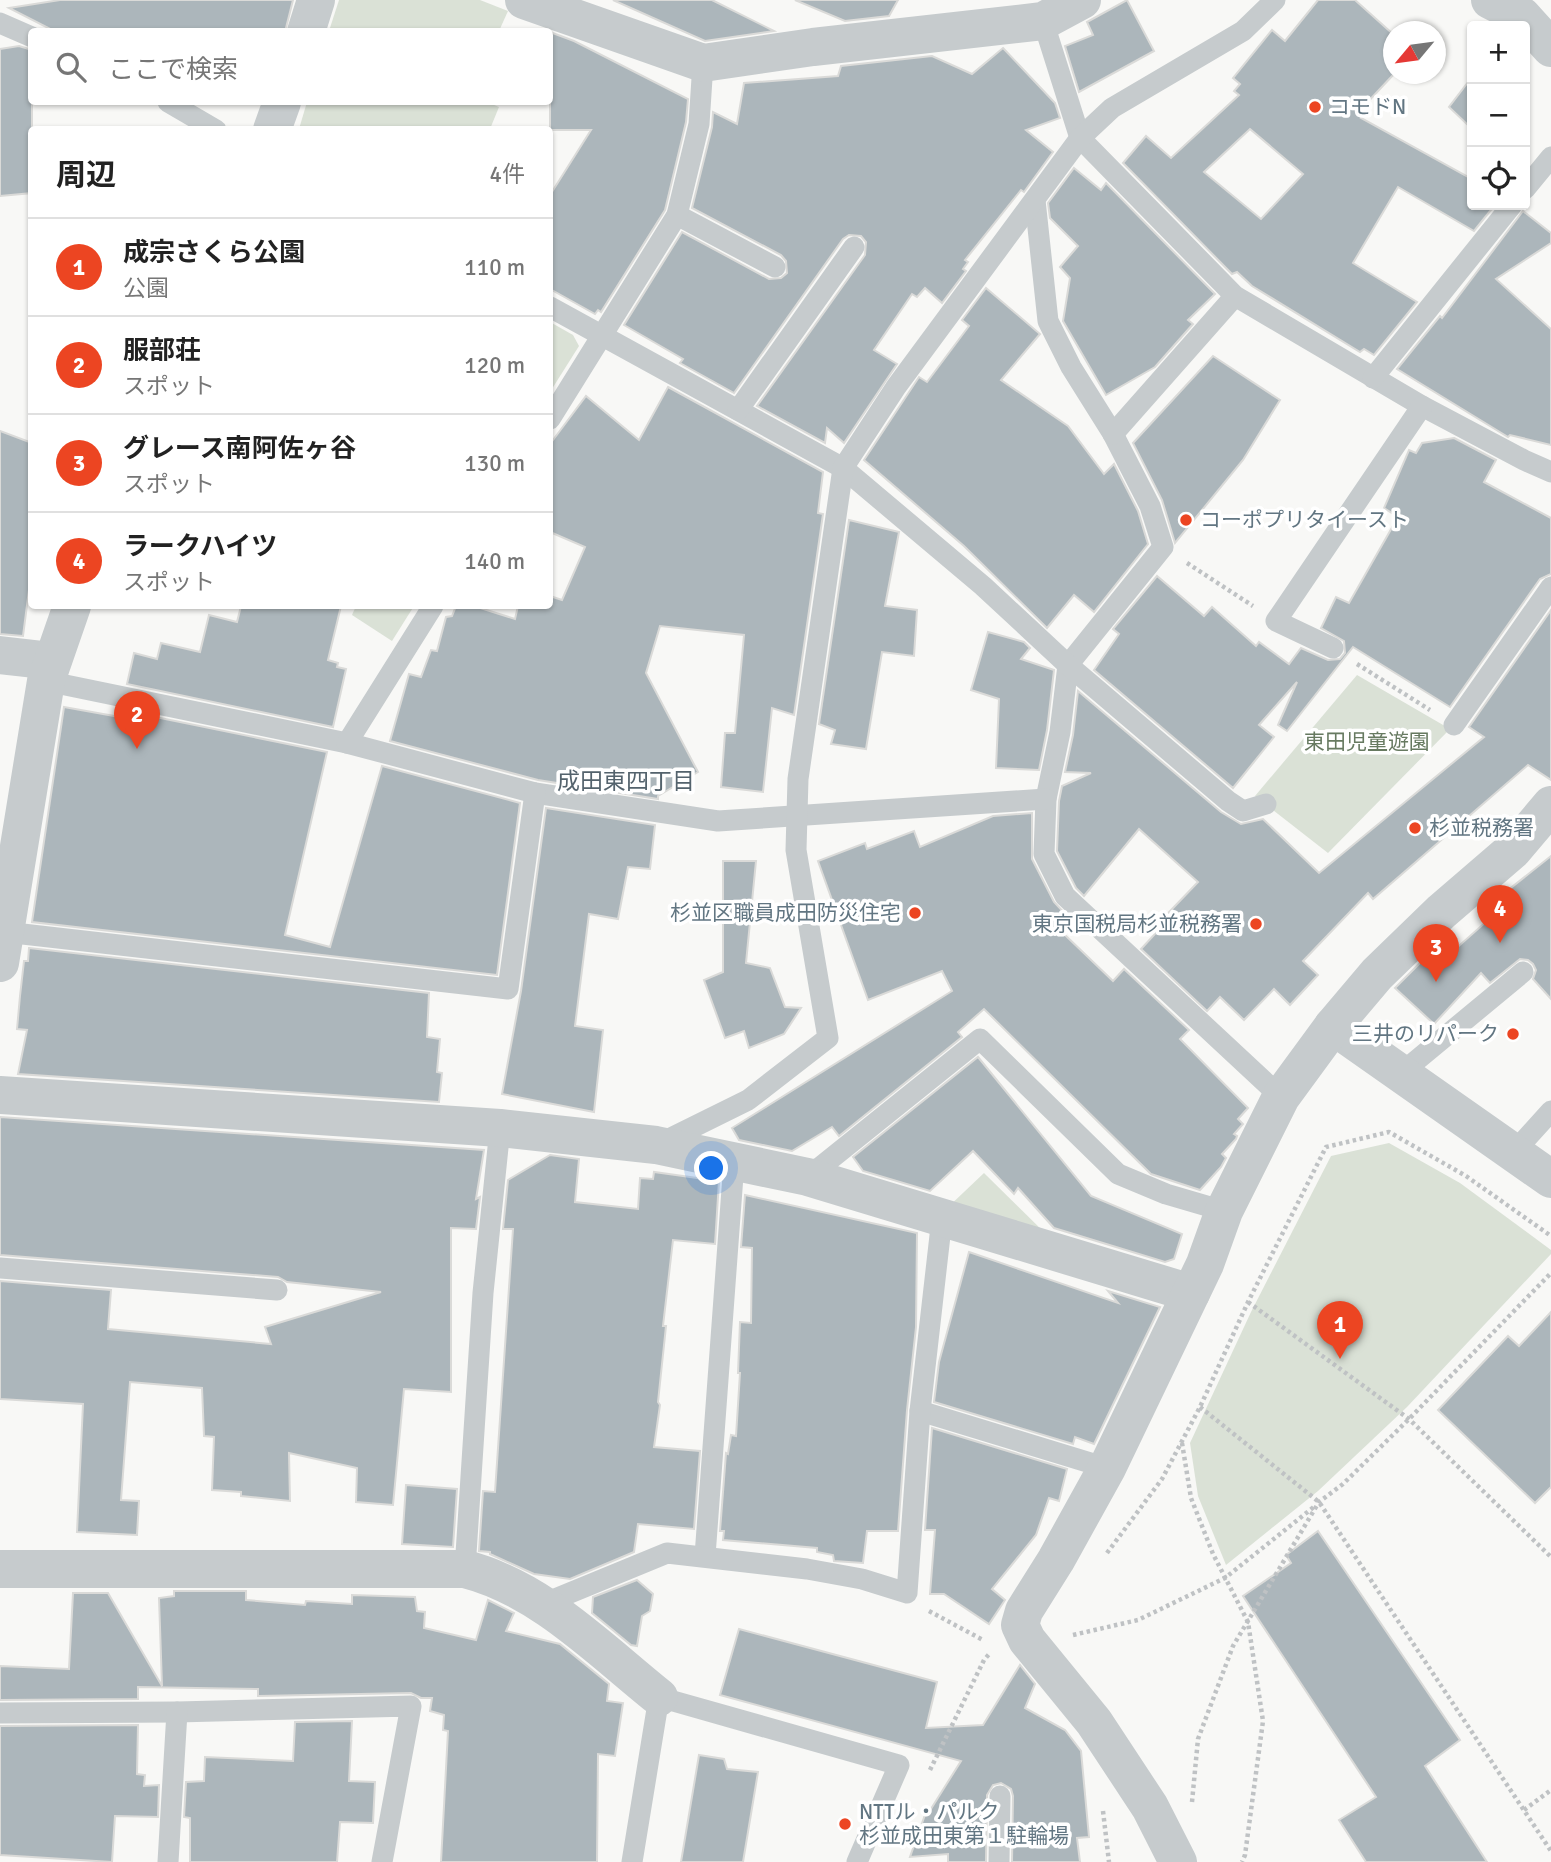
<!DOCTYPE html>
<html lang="ja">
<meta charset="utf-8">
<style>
body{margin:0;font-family:Signika,"Noto Sans JP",sans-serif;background:#f6f6f6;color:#222}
.controls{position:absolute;right:21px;top:21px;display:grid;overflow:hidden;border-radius:7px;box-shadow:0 2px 5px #0004}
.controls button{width:63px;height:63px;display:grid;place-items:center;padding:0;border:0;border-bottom:2px solid #e0e0e0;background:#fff;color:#222;font:35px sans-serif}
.compass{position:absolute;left:1383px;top:21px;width:63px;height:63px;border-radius:50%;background:#fff;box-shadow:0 2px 5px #0004;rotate:241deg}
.you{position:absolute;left:712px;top:1169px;width:24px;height:24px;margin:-18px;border:5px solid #fff;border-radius:50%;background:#1a73e8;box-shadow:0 0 0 10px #1a73e833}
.badge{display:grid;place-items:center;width:46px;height:46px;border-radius:50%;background:#ec4522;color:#fff;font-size:23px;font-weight:700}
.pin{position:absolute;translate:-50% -58px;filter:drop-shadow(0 2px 4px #0008)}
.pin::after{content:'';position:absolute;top:37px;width:24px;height:21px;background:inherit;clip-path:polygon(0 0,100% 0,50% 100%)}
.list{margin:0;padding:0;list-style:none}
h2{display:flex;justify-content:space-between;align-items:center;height:91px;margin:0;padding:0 28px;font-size:30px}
h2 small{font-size:23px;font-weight:400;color:#767676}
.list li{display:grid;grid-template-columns:46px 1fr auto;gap:21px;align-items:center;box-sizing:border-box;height:98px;padding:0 28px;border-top:2px solid #e0e0e0}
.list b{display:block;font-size:26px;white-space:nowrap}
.list p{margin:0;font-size:23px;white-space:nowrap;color:#767676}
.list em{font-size:23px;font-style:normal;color:#767676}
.icon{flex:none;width:38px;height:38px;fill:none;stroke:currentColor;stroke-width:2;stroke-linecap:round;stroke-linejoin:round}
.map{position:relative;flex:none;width:1551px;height:1862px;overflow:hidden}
.search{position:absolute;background:#fff;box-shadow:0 2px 5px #0004;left:28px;top:28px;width:525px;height:77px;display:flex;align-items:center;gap:18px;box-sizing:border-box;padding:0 24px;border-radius:7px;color:#767676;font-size:26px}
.panel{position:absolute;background:#fff;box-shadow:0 2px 5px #0004;left:28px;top:126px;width:525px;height:483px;border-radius:7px}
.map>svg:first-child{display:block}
.green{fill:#dae1d6}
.building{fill:#acb6bb;stroke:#dadad8;stroke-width:2;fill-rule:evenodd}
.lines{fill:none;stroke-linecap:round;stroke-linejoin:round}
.path{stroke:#bfc2c4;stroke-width:4.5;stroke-dasharray:3.5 3.5;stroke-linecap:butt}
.service{stroke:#c6cbcd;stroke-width:21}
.minor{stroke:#c6cbcd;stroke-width:38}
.poi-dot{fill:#ec4522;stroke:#fff;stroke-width:2.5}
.labels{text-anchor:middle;stroke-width:7;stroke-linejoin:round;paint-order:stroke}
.poi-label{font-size:21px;fill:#627682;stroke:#fff;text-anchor:start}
.park-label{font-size:21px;fill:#677a61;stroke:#fff}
.neighbourhood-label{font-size:23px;fill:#54636d;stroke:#fff}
</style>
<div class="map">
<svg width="1551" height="1862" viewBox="0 0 1551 1862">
<rect width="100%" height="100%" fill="#f8f8f6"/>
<g class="green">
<polygon points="339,0 480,0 508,11 499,31 329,31"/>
<polygon points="307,102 487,102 499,107 490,129 299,129"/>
<polygon points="550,322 573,335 579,346 550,392"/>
<polygon points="356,606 414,606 392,641 352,615"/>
<polygon points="1357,675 1450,729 1328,853 1255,796"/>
<polygon points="1389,1143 1460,1183 1551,1250 1551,1254 1407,1407 1318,1491 1226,1565 1198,1496 1190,1443 1251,1312 1331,1156"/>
<polygon points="984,1173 1050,1238 944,1211"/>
</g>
<g class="building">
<polygon points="60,0 293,0 285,32 56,32 9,8"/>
<polygon points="613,0 712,0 774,31 705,41"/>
<polygon points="795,0 898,0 889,16 845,21"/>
<polygon points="1127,0 1154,51 1079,92 1065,46 1093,35 1087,22"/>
<path d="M1318 0H1355L1394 35V74L1363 107 1367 111 1361 118 1472 179V205H1495L1474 231 1398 187 1353 263 1417 302 1374 355 1364 349 1360 352 1252 286 1237 272 1232 274 1123 163 1146 136 1171 158 1239 95 1234 91 1240 84 1233 78 1272 30 1285 41ZM1250 129 1303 174 1261 219 1204 172Z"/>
<polygon points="550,32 574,41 688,99 686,122 665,210 601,312 598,310 595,314 550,289 550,195 591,130 550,130"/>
<polygon points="19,46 32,50 32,193 0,196 0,49"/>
<polygon points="1003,48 1055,103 1060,118 1026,130 1053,152 1024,192 1021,190 965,260 968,262 963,269 966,271 942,303 925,288 917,297 912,294 874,350 897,364 844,443 827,428 825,443 757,406 865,255 866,242 861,236 849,235 843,239 734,393 680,363 683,359 624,325 682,232 769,279 781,278 787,273 786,261 781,255 692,208 712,127 713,112 737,124 744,83 838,76 841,66 932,56 972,74"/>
<polygon points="1472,77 1472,129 1449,107"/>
<polygon points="1074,168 1101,190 1106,183 1215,294 1188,320 1193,324 1155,367 1106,395 1063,321 1070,278 1060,267 1078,246 1050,218 1048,203"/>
<polygon points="1523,211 1551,233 1551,243 1496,279 1551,329 1551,445 1510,435 1508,437 1397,369 1440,316 1442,318"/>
<polygon points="986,288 1040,334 1001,380 1068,426 1104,474 1114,464 1138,511 1148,544 1094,612 1074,595 1047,628 964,546 864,460 919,377 927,382 969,326 962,320"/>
<polygon points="1213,356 1280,400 1243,460 1175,543 1162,500 1133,443"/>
<polygon points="668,387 823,472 818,513 823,514 794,715 772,708 763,792 721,787 725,733 735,733 744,635 660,626 646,673 698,772 658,796 658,799 538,780 390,741 409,674 421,677 431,650 437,651 446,617 452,616 456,606 474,606 515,619 518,606 550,606 550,596 562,600 585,547 550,532 550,444 586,396 639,440"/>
<polygon points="0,431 32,443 32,567 23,636 0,634"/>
<polygon points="1454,438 1496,460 1484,482 1551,518 1551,574 1540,579 1450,707 1353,647 1287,731 1278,725 1297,682 1259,725 1274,737 1233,788 1094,670 1119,634 1113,629 1157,576 1204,616 1212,607 1256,646 1259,642 1289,664 1301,648 1328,660 1340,659 1345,653 1344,641 1321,628 1336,597 1349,603 1398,517 1384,508 1409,450 1416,453 1422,443"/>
<polygon points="849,520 899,532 885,606 917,610 914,656 882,652 866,749 831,744 835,730 819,724"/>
<polygon points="241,606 341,606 328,660 338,663 337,667 346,669 333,727 127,684 134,653 157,659 161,643 200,652 209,615 237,622"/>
<polygon points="1551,610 1551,780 1528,765 1373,899 1368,893 1303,961 1318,975 1290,1005 1274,989 1244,1020 1220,997 1207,1011 1141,949 1155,934 1151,931 1198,882 1139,829 1084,896 1076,888 1057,851 1059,801 1062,786 1091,773 1065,772 1073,735 1078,691 1221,812 1241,824 1263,819 1319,873 1484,737 1469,727"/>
<polygon points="988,632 1024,642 1030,648 1021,659 1054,670 1047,730 1039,770 996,768 999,699 971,690"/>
<polygon points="64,707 120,717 121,710 327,752 285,935 330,947 382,766 520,803 497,975 32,922"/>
<polygon points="546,808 655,825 650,869 628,867 618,919 589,914 575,1026 603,1030 594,1112 502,1094 521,991"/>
<polygon points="1032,813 1032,859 1054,902 1068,917 1064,922 1070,929 1064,934 1113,981 1124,969 1189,1030 1180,1039 1248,1108 1238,1119 1243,1124 1234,1134 1237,1136 1236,1139 1222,1154 1226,1158 1221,1167 1200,1190 1151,1174 984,1009 958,1032 962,1037 839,1136 832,1127 792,1151 739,1140 732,1128 952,991 942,971 868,1000 818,861 865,843 867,849 914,831 920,847 993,816"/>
<polygon points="1551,856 1551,999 1533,979 1536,970 1533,964 1528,960 1520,959 1490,983 1481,973 1434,1024 1395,988 1441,942 1452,952 1513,898 1507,891"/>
<polygon points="723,861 756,861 746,963 770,968 785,1007 801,1008 784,1034 749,1048 744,1031 725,1038 704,980 723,972"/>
<polygon points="29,948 429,993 427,1037 440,1039 437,1072 442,1073 439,1102 18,1074 27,1030 17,1029 20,996 24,961 28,961"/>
<polygon points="978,1057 1091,1196 1182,1234 1174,1259 1165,1262 1054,1228 1018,1188 1014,1194 973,1151 930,1191 863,1171 853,1157"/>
<polygon points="0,1117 484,1150 476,1199 480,1197 476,1229 451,1228 451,1392 404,1389 393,1505 356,1502 357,1468 289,1453 290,1501 241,1496 241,1492 212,1490 214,1437 204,1436 202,1388 130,1382 121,1500 139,1501 137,1535 77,1532 83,1404 0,1399 0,1281 111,1290 108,1329 271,1344 265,1327 381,1292 287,1282 278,1277 0,1255"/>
<polygon points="550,1155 579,1159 575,1202 638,1209 640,1178 653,1179 654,1172 719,1181 715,1244 673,1240 663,1326 666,1326 658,1402 660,1405 654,1447 700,1451 694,1529 638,1524 634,1552 570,1579 534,1574 490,1554 490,1552 479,1551 483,1491 495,1492 513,1229 503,1229 508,1180"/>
<polygon points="745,1195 917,1233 916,1327 907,1410 898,1531 867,1531 863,1563 834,1561 833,1555 817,1552 817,1548 723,1540 724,1531 720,1531 726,1453 728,1454 731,1435 736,1436 740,1373 738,1373 740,1322 751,1323 752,1248 741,1247"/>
<polygon points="969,1252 1118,1303 1108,1291 1160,1307 1094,1444 1075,1437 1073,1444 934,1402 939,1362"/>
<polygon points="1551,1312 1551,1487 1535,1503 1438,1410 1508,1336 1519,1346"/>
<polygon points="932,1428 1067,1469 1059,1501 1049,1498 1036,1535 992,1589 1005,1600 989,1624 944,1594 930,1594 935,1530 925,1530"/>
<polygon points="406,1485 457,1489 453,1547 402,1544"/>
<polygon points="1318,1531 1460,1740 1425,1766 1487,1862 1366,1862 1339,1820 1376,1797 1243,1596 1291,1563 1286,1555"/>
<polygon points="637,1580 653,1594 650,1611 642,1616 637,1646 631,1645 592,1613 593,1597"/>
<polygon points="174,1591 246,1591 246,1600 305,1605 306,1601 352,1604 352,1595 415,1597 417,1611 425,1612 424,1628 476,1640 488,1600 514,1613 506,1631 560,1644 609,1684 607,1701 623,1703 615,1756 598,1754 597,1862 441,1862 448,1731 443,1730 444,1715 430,1711 432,1698 421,1698 411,1693 258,1696 258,1689 138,1687 138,1699 0,1700 0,1666 69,1669 73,1593 108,1593 162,1686 159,1598 174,1596"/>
<polygon points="739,1629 937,1682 926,1728 983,1725 1020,1665 1035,1684 1025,1708 1065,1730 1081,1751 1089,1837 1077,1838 1080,1862 1012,1862 1013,1796 1011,1789 1001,1783 993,1785 987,1795 986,1862 948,1862 948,1854 910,1857 926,1812 929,1812 961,1761 720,1695"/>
<polygon points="352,1721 349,1781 375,1782 373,1823 340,1822 337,1862 190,1862 190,1818 184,1817 186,1782 204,1781 205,1757 293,1761 295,1722"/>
<polygon points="138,1725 137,1774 145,1775 144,1786 159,1785 158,1817 115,1816 112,1862 0,1855 0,1726"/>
<polygon points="699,1755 724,1759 727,1769 758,1772 743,1862 681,1862"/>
</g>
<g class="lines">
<g class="path">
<polyline points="1187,563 1253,606"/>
<polyline points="1357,664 1430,710"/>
<polyline points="1248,1302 1409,1419 1551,1557"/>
<polyline points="1200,1407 1319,1502 1551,1851"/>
<polyline points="1182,1443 1191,1498 1213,1554 1248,1622 1263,1721 1245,1855 1242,1862"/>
<polyline points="1107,1553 1162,1479 1200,1407 1248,1302 1326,1147 1389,1132 1466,1176 1551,1236"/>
<polyline points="929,1611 983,1640"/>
<polyline points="1073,1635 1138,1620 1225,1578 1315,1506"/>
<polyline points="930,1770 984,1660 990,1653"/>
<polyline points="1192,1802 1198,1739 1233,1646 1319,1502 1343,1484 1409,1419 1551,1273"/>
<polyline points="1524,1810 1551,1790"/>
<polyline points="1103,1811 1109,1862"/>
</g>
<g class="service">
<polyline points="1043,21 1080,138 1235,296 1422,406 1524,460 1551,472"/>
<polyline points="0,23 32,37"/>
<polyline points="168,102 216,130"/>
<polyline points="1525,189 1551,157"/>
<polyline points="1035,200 1048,321 1071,367 1113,434 1150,506 1163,547 1068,665 1060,732 1046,799 1044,854 1065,896 1281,1097"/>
<polyline points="677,215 775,267"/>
<polyline points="550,307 843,468 983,586 1068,665 1228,801 1243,811 1266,804"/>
<polyline points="1373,378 1512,205"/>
<polyline points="738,410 854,247"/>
<polyline points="550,419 677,215 699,124 703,63"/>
<polyline points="1113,434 1235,296"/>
<polyline points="1333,648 1276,621 1422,406"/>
<polyline points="46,681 347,743 535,793 718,821 1046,799"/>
<polyline points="1454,725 1551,587"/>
<polyline points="347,743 433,606"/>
<polyline points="5,932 508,989 535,793"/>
<polyline points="1400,1074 1523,972"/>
<polyline points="661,1143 748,1100 828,1038 796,850 798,779 843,468 896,387 1080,138 1112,108 1243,31 1275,0"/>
<polyline points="1514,1152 1551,1111"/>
<polyline points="808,1177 980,1039 1118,1174 1166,1194 1224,1211"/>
<polyline points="0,1268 277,1290"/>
<polyline points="920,1411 1107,1468"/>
<polyline points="705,1556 734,1162"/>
<polyline points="465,1569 483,1293 500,1128"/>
<polyline points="543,1604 667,1553 807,1569 862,1579 907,1593 920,1411 942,1218"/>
<polyline points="0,1713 177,1712 411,1706 382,1862"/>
<polyline points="168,1862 177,1712"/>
<polyline points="632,1862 659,1697 899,1765 857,1862"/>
<polyline points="999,1862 1000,1796"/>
</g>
<g class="minor">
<polyline points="524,0 703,63 813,47 1043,21 1082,0"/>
<polyline points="1490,0 1522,16 1551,48"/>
<polyline points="306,32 316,0"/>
<polyline points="272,130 282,102"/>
<polyline points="0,655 52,661"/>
<polyline points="0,963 46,681 72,606"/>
<polyline points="1333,1026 1551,1179"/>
<polyline points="0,1095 500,1128 656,1145 808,1177 1191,1293"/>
<path d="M0 1569H465C540 1588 599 1649 659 1697"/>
<polyline points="1178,1862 1150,1807 1094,1722 1027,1640 1020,1625 1024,1611 1056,1560 1107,1468 1205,1264 1224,1211 1281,1097 1333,1026 1377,974 1441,912 1513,850 1551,805"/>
</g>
</g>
<g class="poi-dot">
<circle cx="1315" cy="107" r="7"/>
<circle cx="1186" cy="520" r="7"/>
<circle cx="1415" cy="828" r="7"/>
<circle cx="915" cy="913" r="7"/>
<circle cx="1256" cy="924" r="7"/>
<circle cx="1513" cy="1034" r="7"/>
<circle cx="845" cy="1824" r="7"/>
</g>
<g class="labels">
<g class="poi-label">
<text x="1329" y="114">コモドN</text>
<text x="1200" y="527">コーポプリタイースト</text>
<text x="1429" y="835">杉並税務署</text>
<text x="901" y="920" text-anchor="end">杉並区職員成田防災住宅</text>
<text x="1242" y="931" text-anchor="end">東京国税局杉並税務署</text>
<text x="1499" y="1041" text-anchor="end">三井のリパーク</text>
<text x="859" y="1819">NTTル・パルク<tspan x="859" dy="24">杉並成田東第１駐輪場</tspan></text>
</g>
<g class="park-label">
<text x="1367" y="749">東田児童遊園</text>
</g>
<g class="neighbourhood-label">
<text x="626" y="789">成田東四丁目</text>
</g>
</g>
</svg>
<div class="controls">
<button>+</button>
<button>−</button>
<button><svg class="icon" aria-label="locate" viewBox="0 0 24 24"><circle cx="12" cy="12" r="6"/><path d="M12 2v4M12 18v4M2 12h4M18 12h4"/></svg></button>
</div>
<svg class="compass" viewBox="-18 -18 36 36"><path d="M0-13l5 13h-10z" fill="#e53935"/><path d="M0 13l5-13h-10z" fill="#767676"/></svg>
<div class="you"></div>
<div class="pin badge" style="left:1340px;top:1359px">1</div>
<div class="pin badge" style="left:137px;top:749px">2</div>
<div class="pin badge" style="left:1436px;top:982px">3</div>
<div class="pin badge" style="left:1500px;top:943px">4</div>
<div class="search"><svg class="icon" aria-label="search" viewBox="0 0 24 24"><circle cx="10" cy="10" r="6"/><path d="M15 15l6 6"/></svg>ここで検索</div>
<section class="panel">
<h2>周辺<small>4件</small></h2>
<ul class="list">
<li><span class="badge">1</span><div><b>成宗さくら公園</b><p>公園</p></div><em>110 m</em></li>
<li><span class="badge">2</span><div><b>服部荘</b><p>スポット</p></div><em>120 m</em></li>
<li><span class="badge">3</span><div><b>グレース南阿佐ヶ谷</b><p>スポット</p></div><em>130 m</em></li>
<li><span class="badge">4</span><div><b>ラークハイツ</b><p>スポット</p></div><em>140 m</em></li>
</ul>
</section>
</div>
